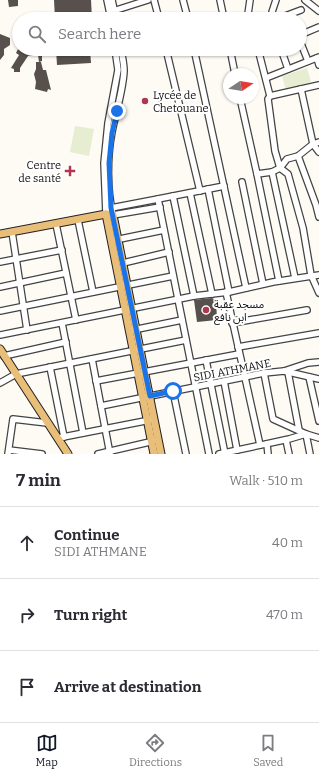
<!DOCTYPE html>
<meta charset="utf-8">
<style>
body{margin:0;font-family:Bitter,"Noto Sans Arabic",serif;background:#f7f7f7;color:#2b2b33}
.compass{position:absolute;left:223px;top:68px;width:36px;height:36px;border-radius:50%;background:#fff;box-shadow:0 1px 3px #0004;rotate:78deg}
.stop{position:absolute;width:12px;height:12px;margin:-9px;border:3px solid #1a73e8;border-radius:50%;background:#fff}
.stop.end{background:#1a73e8;border-color:#fff;box-shadow:0 1px 4px #0008}
.list{margin:0;padding:0;list-style:none}
h2{display:flex;justify-content:space-between;align-items:center;height:52px;margin:0;padding:0 16px;font-size:17px}
h2 small{font-size:13px;font-weight:400;color:#7c7c81}
.list li{display:grid;grid-template-columns:26px 1fr auto;gap:12px;align-items:center;box-sizing:border-box;height:72px;padding:0 16px;border-top:1px solid #e1e1e2}
.list b{display:block;font-size:15px;white-space:nowrap}
.list p{margin:0;font-size:13px;white-space:nowrap;color:#7c7c81}
.list em{font-size:13px;font-style:normal;color:#7c7c81}
.icon{flex:none;width:22px;height:22px;fill:none;stroke:currentColor;stroke-width:2;stroke-linecap:round;stroke-linejoin:round}
.map{position:relative;flex:none;width:319px;height:454px;overflow:hidden}
.search{position:absolute;background:#fff;box-shadow:0 1px 3px #0004;left:12px;right:12px;top:12px;height:44px;display:flex;align-items:center;gap:10px;box-sizing:border-box;padding:0 14px;border-radius:22px;color:#7c7c81;font-size:15px}
.sheet{height:268px;background:#fff}
nav{display:flex;justify-content:space-around;align-items:center;box-sizing:border-box;height:56px;border-top:1px solid #e1e1e2;background:#fff;font-size:11px;color:#7c7c81}
nav a{display:grid;justify-items:center;gap:2px}
nav .on{color:#111827}
.map>svg:first-child{display:block}
.pitch{fill:#e7edd1}
.building{fill:#57504d}
.lines{fill:none;stroke-linecap:round;stroke-linejoin:round}
.minor-casing{stroke:#434343;stroke-width:8}
.major-casing{stroke:#212121;stroke-width:9}
.minor{stroke:#fff;stroke-width:5.5}
.major{stroke:#e8be79;stroke-width:7}
.route{stroke:#1a73e8;stroke-width:5}
.poi-dot{fill:#b0374e;stroke:#fff;stroke-width:1.5}
.labels{text-anchor:middle;stroke-width:4;stroke-linejoin:round;paint-order:stroke}
.poi-label{font-size:11px;fill:#101010;stroke:#fff;text-anchor:start}
.street-label{font-size:11px;fill:#101010;stroke:#fff}
</style>
<div class="map">
<svg width="319" height="454" viewBox="0 0 319 454">
<rect width="100%" height="100%" fill="#fefaf4"/>
<g class="pitch">
<polygon points="307,68 311,82 286,90 282,76"/>
<polygon points="75,126 94,129 89,156 70,152"/>
</g>
<g class="building">
<polygon points="8,0 18,0 18,6 9,7"/>
<polygon points="54,0 91,0 92,19 55,19"/>
<polygon points="0,34 10,38 10,45 4,49 4,55 0,60"/>
<polygon points="18,49 42,49 42,61 39,62 38,55 28,56 20,68 20,72 14,72 14,69 11,68 19,55 16,53"/>
<polygon points="56,49 90,49 91,63 57,65"/>
<polygon points="36,62 41,62 43,70 46,70 51,90 48,89 47,92 35,89 36,82 34,74 36,69"/>
<polygon points="212,298 216,300 217,320 197,322 194,300"/>
</g>
<g class="lines">
<g class="minor-casing">
<g id="minor">
<polyline points="107,0 111,19"/>
<polyline points="112,0 116,19"/>
<polyline points="154,0 159,19"/>
<polyline points="183,0 188,19"/>
<polyline points="220,0 224,19"/>
<polyline points="305,0 319,11"/>
<polyline points="110,12 148,0"/>
<polyline points="249,19 248,14 250,0"/>
<polyline points="272,19 272,12 276,0"/>
<polyline points="277,19 301,10"/>
<polyline points="300,35 319,27"/>
<polyline points="300,41 308,61"/>
<path d="M121 49C122 56 124 63 124 71 123 91 116 111 112 132 107 158 107 190 113 215L160 207"/>
<polyline points="166,49 200,191"/>
<polyline points="194,49 246,288"/>
<polyline points="230,49 235,74"/>
<polyline points="258,49 270,96"/>
<polyline points="281,49 288,69"/>
<polyline points="317,58 319,65"/>
<polyline points="266,78 319,57"/>
<polyline points="319,85 270,96 268,99 275,151 280,168 288,174 303,228 311,275 319,293"/>
<polyline points="301,89 313,144 319,152"/>
<polyline points="240,98 257,174 272,172 280,168 287,159 298,156 313,144 319,142"/>
<polyline points="298,156 316,205 319,217"/>
<polyline points="272,172 295,278"/>
<polyline points="257,174 279,281"/>
<polyline points="242,182 263,284"/>
<polyline points="208,189 229,292"/>
<polyline points="190,193 212,294"/>
<polyline points="173,196 194,296"/>
<polyline points="110,209 111,208 158,199"/>
<polyline points="106,214 104,163 108,123 118,70 115,49"/>
<polyline points="78,220 93,292"/>
<polyline points="56,224 76,320"/>
<polyline points="12,232 27,330"/>
<polyline points="115,240 164,230"/>
<polyline points="0,262 62,250"/>
<polyline points="123,263 169,252"/>
<polyline points="0,287 66,273"/>
<polyline points="226,292 260,445"/>
<polyline points="0,311 173,276"/>
<polyline points="62,323 83,433"/>
<polyline points="232,323 307,310"/>
<polyline points="133,330 182,320"/>
<polyline points="0,335 194,296 229,292 273,282 319,275"/>
<polyline points="238,347 319,333"/>
<polyline points="4,356 66,342"/>
<polyline points="92,359 110,454"/>
<polyline points="206,360 225,454"/>
<polyline points="50,367 64,437"/>
<polyline points="284,371 308,363 319,362"/>
<polyline points="288,372 299,430"/>
<polyline points="264,373 273,419 306,434 319,438"/>
<polyline points="309,377 319,421"/>
<polyline points="96,381 239,354"/>
<polyline points="224,381 237,450"/>
<polyline points="0,383 16,374 186,340"/>
<polyline points="173,391 186,454"/>
<polyline points="101,406 264,373 284,371 319,379"/>
<polyline points="58,438 150,420"/>
<polyline points="286,440 289,454"/>
<polyline points="267,444 268,454"/>
<polyline points="9,450 42,454"/>
<polyline points="8,454 13,419 47,423"/>
<polyline points="98,454 154,441"/>
<polyline points="209,454 158,199 224,186"/>
<polyline points="219,454 289,439 306,434 310,454"/>
</g>
</g>
<g class="major-casing">
<g id="major">
<polyline points="106,214 154,454"/>
<polyline points="0,234 106,214 113,215 161,454"/>
<polyline points="0,349 68,454"/>
</g>
</g>
<use href="#minor" class="minor"/>
<use href="#major" class="major"/>
</g>
<g class="lines">
<polyline class="route" points="117,111 112,133 109,163 111,208 150,396 173,391"/>
</g>
<g class="poi-dot">
<circle cx="145" cy="101" r="4"/>
<path d="M68 165h4v4h4v4h-4v4h-4v-4h-4v-4h4z"/>
<circle cx="206" cy="310" r="4"/>
</g>
<g class="labels">
<g class="poi-label">
<text x="153" y="99">Lycée de<tspan x="153" dy="13">Chetouane</tspan></text>
<text x="61" y="169" text-anchor="end">Centre<tspan x="61" dy="13">de santé</tspan></text>
<text x="214" y="308">مسجد عقبة<tspan x="214" dy="13">ابن نافع</tspan></text>
</g>
<g class="street-label">
<text transform="translate(232 370) rotate(-11)" y="4">SIDI ATHMANE</text>
</g>
</g>
</svg>
<svg class="compass" viewBox="-18 -18 36 36"><path d="M0-13l5 13h-10z" fill="#e53935"/><path d="M0 13l5-13h-10z" fill="#7c7c81"/></svg>
<div class="stop" style="left:173px;top:391px"></div>
<div class="stop end" style="left:117px;top:111px"></div>
<div class="search"><svg class="icon" aria-label="search" viewBox="0 0 24 24"><circle cx="10" cy="10" r="6"/><path d="M15 15l6 6"/></svg>Search here</div>
</div>
<section class="sheet">
<h2>7 min<small>Walk · 510 m</small></h2>
<ul class="list">
<li><svg class="icon" aria-label="ahead" viewBox="0 0 24 24"><path d="M12 20V5M6 11l6-6 6 6"/></svg><div><b>Continue</b><p>SIDI ATHMANE</p></div><em>40 m</em></li>
<li><svg class="icon" aria-label="right" viewBox="0 0 24 24"><path d="M7 20v-9h11M14 6l5 5-5 5"/></svg><div><b>Turn right</b></div><em>470 m</em></li>
<li><svg class="icon" aria-label="arrive" viewBox="0 0 24 24"><path d="M6 21V4h12l-3 4 3 4H6"/></svg><div><b>Arrive at destination</b></div></li>
</ul>
</section>
<nav>
<a class="on"><svg class="icon" aria-label="map" viewBox="0 0 24 24"><path d="M3 6l6-2 6 2 6-2v14l-6 2-6-2-6 2zM9 4v14M15 6v14"/></svg>Map</a>
<a><svg class="icon" aria-label="directions" viewBox="0 0 24 24"><path d="M12 3l9 9-9 9-9-9zM9 14v-3h6M13 9l2 2-2 2"/></svg>Directions</a>
<a><svg class="icon" aria-label="saved" viewBox="0 0 24 24"><path d="M7 4h10v16l-5-4-5 4z"/></svg>Saved</a>
</nav>
